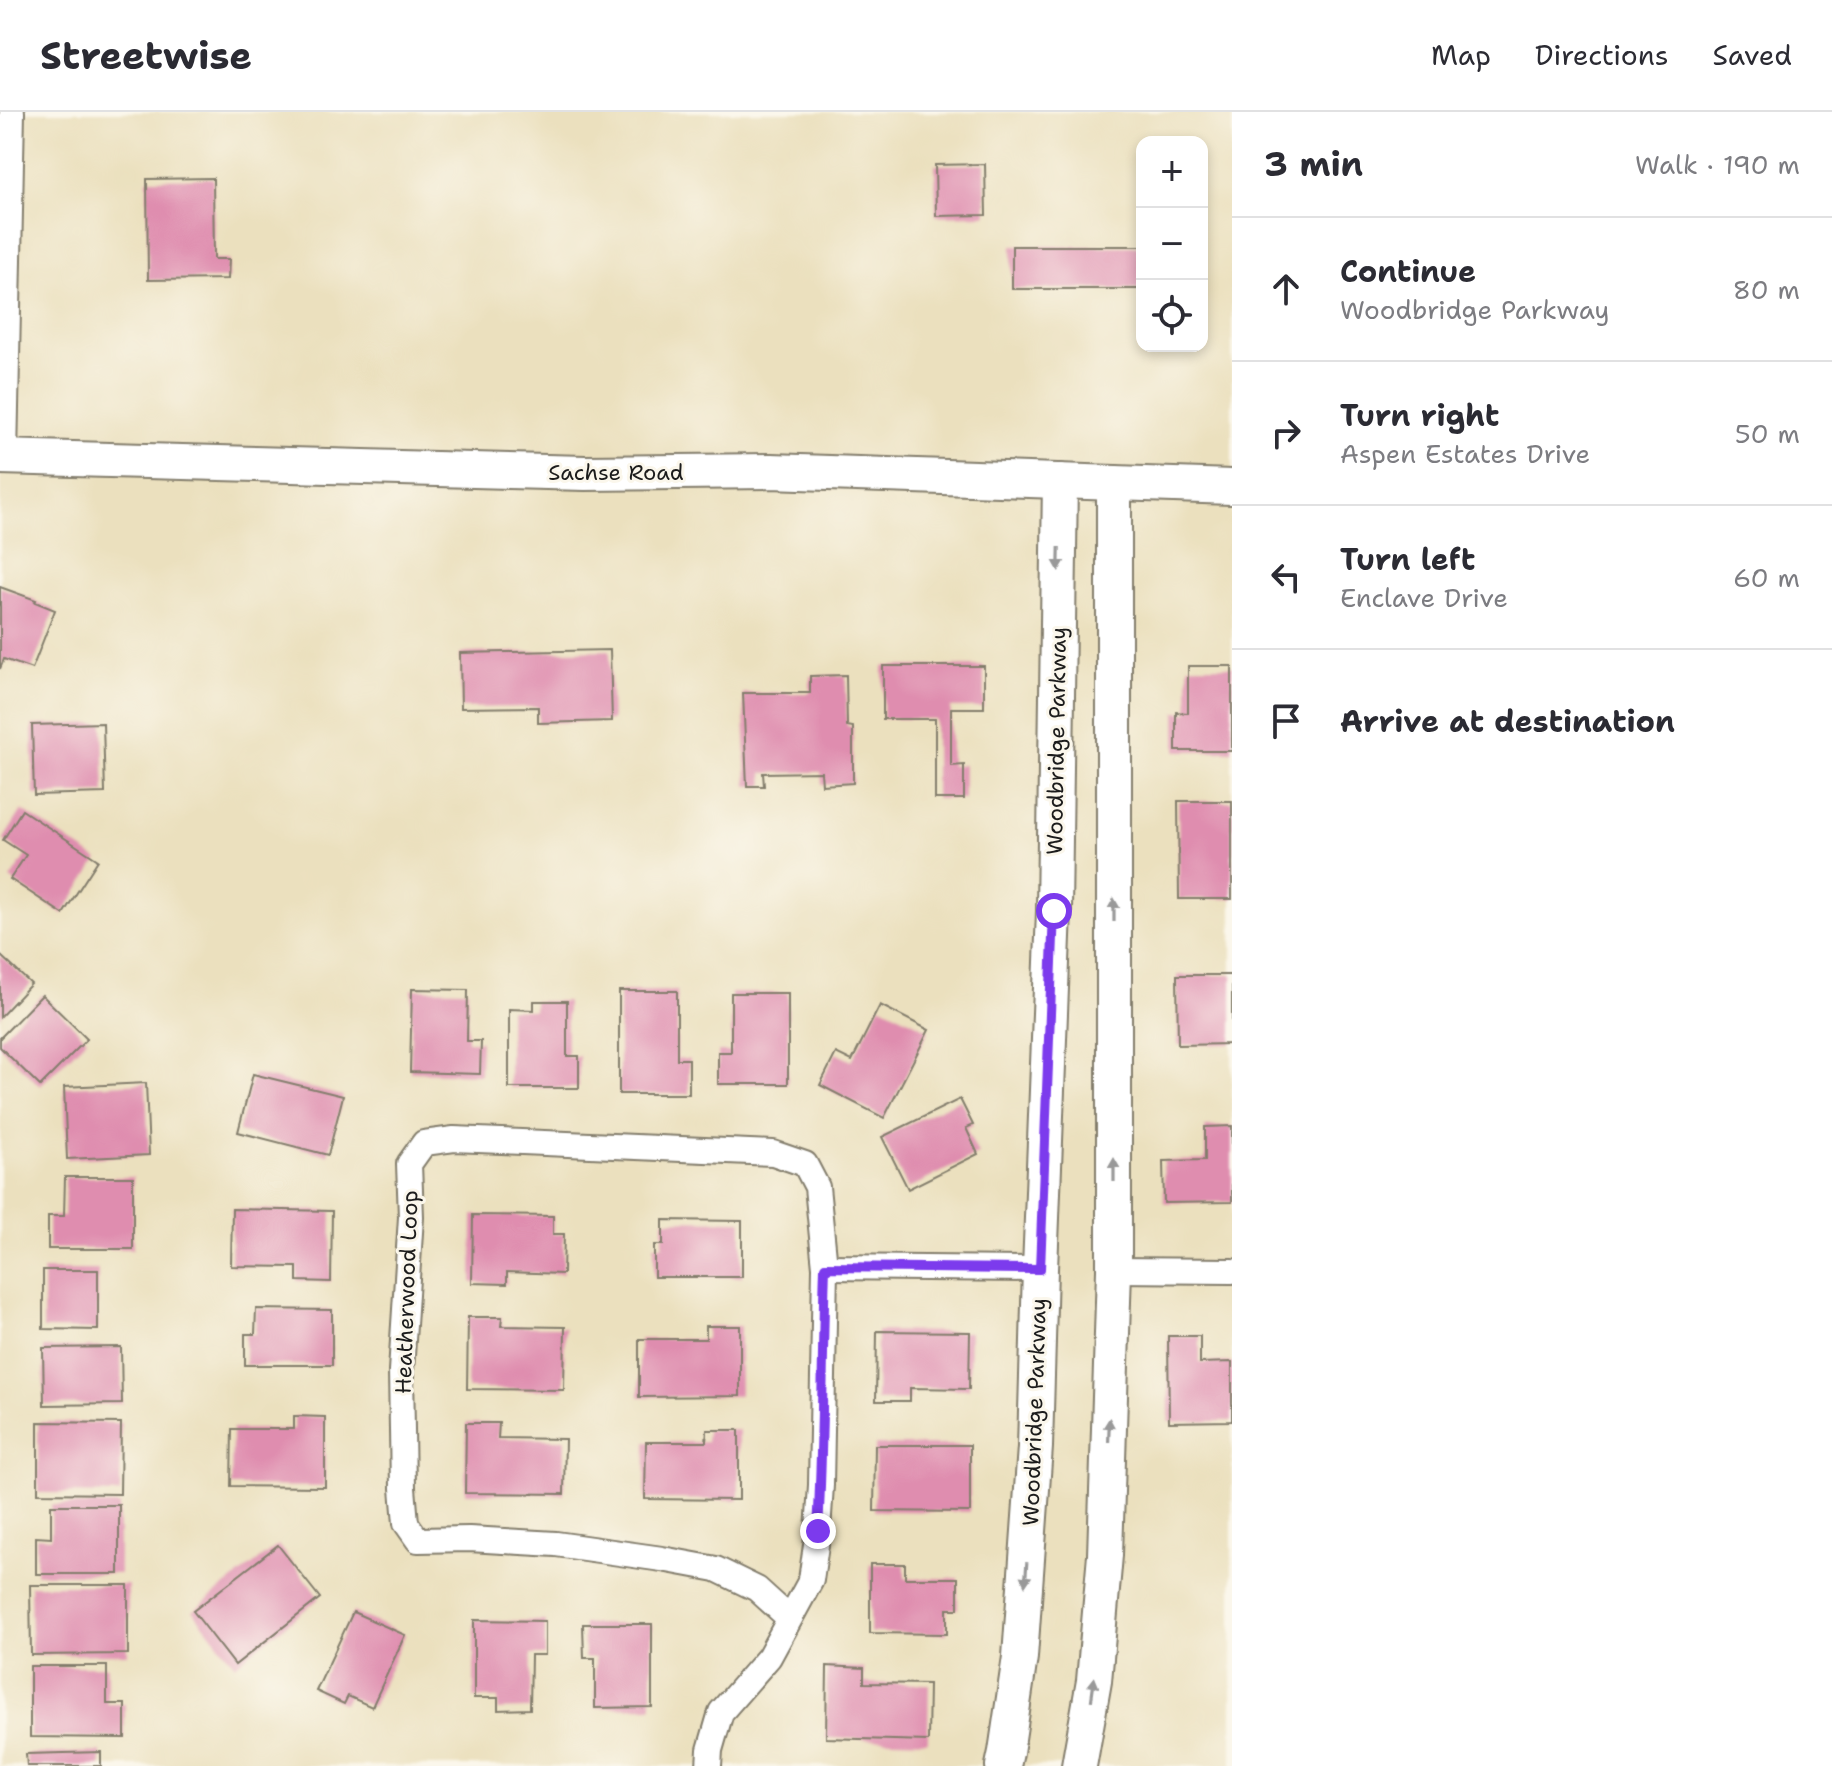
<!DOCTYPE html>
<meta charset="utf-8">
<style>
body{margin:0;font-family:"Shantell Sans",sans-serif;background:#f7f7f7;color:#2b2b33}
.controls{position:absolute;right:24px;top:24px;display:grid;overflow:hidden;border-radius:16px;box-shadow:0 4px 12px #0003}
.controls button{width:72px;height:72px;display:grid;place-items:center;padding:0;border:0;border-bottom:2px solid #e1e1e2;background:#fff;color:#2b2b33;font:40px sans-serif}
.stop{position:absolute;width:24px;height:24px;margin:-18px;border:6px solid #7c3aed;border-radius:50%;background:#fff}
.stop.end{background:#7c3aed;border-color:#fff;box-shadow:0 2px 8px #0008}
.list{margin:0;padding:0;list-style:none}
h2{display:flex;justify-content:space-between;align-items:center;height:104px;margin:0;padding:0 32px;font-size:34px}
h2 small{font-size:26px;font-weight:400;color:#7c7c81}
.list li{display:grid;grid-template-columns:52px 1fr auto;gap:24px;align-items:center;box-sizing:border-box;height:144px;padding:0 32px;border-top:2px solid #e1e1e2}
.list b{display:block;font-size:30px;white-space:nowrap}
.list p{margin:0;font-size:26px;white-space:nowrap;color:#7c7c81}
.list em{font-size:26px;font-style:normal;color:#7c7c81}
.icon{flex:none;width:44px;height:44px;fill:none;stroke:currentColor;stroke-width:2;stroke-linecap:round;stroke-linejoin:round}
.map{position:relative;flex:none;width:1232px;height:1654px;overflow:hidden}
header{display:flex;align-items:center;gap:48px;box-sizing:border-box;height:112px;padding:0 40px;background:#fff;border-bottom:2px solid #e1e1e2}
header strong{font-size:38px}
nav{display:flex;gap:44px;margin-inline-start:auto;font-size:28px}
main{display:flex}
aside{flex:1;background:#fff}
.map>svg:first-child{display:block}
.building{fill:#df8daf}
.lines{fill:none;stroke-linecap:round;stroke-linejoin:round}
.minor-casing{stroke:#847e6d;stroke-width:28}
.secondary-casing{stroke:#847e6d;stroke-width:38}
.minor{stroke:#fff;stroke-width:24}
.secondary{stroke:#fff;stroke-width:34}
.oneway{fill:#999}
.route{stroke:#7c3aed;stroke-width:10}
.labels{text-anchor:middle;stroke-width:6;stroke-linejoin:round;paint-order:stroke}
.street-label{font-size:22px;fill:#1c1c1c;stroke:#fbf7ec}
</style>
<header>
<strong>Streetwise</strong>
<nav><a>Map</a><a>Directions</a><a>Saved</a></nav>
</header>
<main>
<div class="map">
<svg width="1232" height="1654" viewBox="0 0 1232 1654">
<rect width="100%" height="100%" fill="#fbf7ec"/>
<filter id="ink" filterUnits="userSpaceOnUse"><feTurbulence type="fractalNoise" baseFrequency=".0125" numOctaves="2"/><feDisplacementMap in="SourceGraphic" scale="16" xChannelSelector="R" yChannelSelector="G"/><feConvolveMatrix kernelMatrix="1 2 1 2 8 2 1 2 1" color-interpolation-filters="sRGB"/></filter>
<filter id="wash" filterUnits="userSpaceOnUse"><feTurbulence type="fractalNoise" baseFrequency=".006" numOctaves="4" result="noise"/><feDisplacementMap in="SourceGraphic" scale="32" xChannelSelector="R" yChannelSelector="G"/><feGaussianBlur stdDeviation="1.8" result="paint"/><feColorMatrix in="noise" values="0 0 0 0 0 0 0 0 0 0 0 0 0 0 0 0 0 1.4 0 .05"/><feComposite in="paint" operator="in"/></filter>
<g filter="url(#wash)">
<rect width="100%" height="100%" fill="#ebe0be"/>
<g id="blocks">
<g class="building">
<polygon points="985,52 986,103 936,104 935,53"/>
<polygon points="213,66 214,147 229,147 228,167 148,168 147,67"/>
<rect x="1012" y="134" width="130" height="43"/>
<polygon points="0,475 36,488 35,490 55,498 32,557 4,547 0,557"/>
<polygon points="610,538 612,609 538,611 538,595 461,596 460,541"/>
<polygon points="883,554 984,554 984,596 951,596 951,654 964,653 964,687 935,687 935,607 883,607"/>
<polygon points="1188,554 1232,554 1232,639 1176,639 1176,600 1188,601"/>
<polygon points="846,563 847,614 853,615 853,671 822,673 821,660 763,661 764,674 747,674 743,581 810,581 810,564"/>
<polygon points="103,611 105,681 34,683 32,613"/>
<polygon points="1178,689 1232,689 1232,787 1179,787"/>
<polygon points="22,698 98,748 63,802 10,767 26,743 3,728"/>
<polygon points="0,843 31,872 0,905"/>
<polygon points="1177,863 1232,863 1232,932 1178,933"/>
<polygon points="412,877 468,878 467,929 481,929 480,962 410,960"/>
<polygon points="619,879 677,879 677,947 689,947 689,982 619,982"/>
<polygon points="731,881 788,881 788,972 718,972 718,940 731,940"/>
<polygon points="42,883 87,927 40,974 0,935 0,926"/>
<polygon points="534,889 567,889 567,944 579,944 579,976 509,976 509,897 534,898"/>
<polygon points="880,893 929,918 884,1006 820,973 836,941 852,949"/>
<polygon points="253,962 343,984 328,1043 238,1020"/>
<polygon points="146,971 149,1043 67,1047 64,975"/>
<polygon points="960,987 973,1013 966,1016 978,1042 908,1077 882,1025"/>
<polygon points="1232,1014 1232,1090 1164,1091 1163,1049 1205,1048 1205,1015"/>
<polygon points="65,1065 133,1065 133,1137 48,1137 48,1104 64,1104"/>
<polygon points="232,1097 332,1099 331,1170 297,1169 297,1155 231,1154"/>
<polygon points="473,1103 553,1104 553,1122 564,1122 563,1162 507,1160 507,1172 472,1171"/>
<polygon points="663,1108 742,1109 742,1165 654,1165 654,1133 663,1133"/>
<polygon points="43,1158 98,1158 98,1218 43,1217"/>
<polygon points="256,1197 332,1198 332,1253 245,1253 245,1222 255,1222"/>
<polygon points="468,1205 502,1205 501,1214 565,1215 564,1278 467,1277"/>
<polygon points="706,1214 740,1214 740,1284 639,1285 639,1227 706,1227"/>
<polygon points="877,1219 970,1220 969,1277 910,1276 910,1289 876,1289"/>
<polygon points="1168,1224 1200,1224 1200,1251 1232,1250 1232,1309 1169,1310"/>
<polygon points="121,1235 122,1292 44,1293 43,1236"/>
<polygon points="294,1304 325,1305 325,1375 231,1374 232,1317 294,1317"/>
<polygon points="38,1310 121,1311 120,1382 38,1381"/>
<polygon points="466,1311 499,1311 498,1326 565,1327 564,1382 465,1381"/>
<polygon points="707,1318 739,1318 739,1388 645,1387 646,1330 706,1330"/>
<polygon points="875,1333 970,1333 970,1400 874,1399"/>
<polygon points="51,1393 119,1393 119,1462 36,1462 36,1425 51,1426"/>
<polygon points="278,1433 320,1486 235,1553 193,1499"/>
<polygon points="870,1452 905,1452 905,1466 958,1466 958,1497 947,1497 947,1522 870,1521"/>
<polygon points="30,1473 128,1473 128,1542 31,1543"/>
<polygon points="353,1500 405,1523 372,1595 348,1584 344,1592 316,1579"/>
<polygon points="474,1508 545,1509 545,1543 531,1543 530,1597 498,1598 498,1586 474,1586"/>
<polygon points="583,1512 652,1512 652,1595 595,1596 595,1546 584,1546"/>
<polygon points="30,1554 107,1554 107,1592 125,1592 125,1626 30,1625"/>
<polygon points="827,1554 864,1556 864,1571 929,1572 928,1629 826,1626"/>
<polygon points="101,1640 101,1654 27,1654 26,1642"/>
</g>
</g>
</g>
<g filter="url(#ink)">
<use href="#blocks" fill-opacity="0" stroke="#847e6d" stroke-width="2"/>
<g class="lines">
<g class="minor-casing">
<g id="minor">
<polyline points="5,345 12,0"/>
<polyline points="825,1155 1040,1157"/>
<polyline points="1114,1158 1232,1159"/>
<polyline points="709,1654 710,1638 721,1600 769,1545 811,1468 818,1419 821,1373 825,1155 817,1075 805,1052 773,1041 454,1027 424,1031 409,1052 411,1105 401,1259 403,1376 406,1411 418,1428 469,1427 556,1432 662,1447 716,1457 757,1477 790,1507"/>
</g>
</g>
<g class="secondary-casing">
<g id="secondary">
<polyline points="0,345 585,361 771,359 1232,375"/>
<polyline points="1003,1654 1006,1640 1020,1545 1035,1335 1040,1157 1054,799 1060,369"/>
<polyline points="1079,1654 1094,1569 1105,1443 1114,1158 1114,371"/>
</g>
</g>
<use href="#minor" class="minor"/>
<use href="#secondary" class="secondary"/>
</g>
<defs><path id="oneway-solid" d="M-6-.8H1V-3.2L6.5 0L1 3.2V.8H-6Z" transform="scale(2)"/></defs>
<g class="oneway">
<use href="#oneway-solid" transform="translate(1059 447) rotate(91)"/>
<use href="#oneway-solid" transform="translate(1114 798) rotate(-90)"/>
<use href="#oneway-solid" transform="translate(1114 1058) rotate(-90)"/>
<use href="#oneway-solid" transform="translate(1109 1318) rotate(-88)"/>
<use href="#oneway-solid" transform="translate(1026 1462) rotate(94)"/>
<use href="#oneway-solid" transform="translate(1093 1577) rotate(-82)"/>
</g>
</g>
<g class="lines" filter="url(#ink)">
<path class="route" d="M818 1419C823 1331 822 1243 825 1155L1040 1157 1054 799"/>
</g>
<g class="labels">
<g class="street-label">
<text x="616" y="368">Sachse Road</text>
<text transform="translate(1056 629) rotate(-89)" y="8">Woodbridge Parkway</text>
<text transform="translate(406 1180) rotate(-88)" y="8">Heatherwood Loop</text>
<text transform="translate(1034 1300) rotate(-88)" y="8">Woodbridge Parkway</text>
</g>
</g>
</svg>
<div class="controls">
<button>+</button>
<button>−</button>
<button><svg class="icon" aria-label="locate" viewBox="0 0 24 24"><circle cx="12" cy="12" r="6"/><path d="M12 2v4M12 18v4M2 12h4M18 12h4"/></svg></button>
</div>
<div class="stop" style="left:1054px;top:799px"></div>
<div class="stop end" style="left:818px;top:1419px"></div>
</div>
<aside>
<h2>3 min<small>Walk · 190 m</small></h2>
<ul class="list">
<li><svg class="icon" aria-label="ahead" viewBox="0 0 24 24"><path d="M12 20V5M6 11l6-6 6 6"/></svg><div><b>Continue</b><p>Woodbridge Parkway</p></div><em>80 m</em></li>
<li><svg class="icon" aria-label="right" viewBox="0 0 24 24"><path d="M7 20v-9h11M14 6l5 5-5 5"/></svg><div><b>Turn right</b><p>Aspen Estates Drive</p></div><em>50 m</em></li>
<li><svg class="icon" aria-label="left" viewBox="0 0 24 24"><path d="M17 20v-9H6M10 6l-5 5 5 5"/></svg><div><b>Turn left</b><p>Enclave Drive</p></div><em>60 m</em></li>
<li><svg class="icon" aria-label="arrive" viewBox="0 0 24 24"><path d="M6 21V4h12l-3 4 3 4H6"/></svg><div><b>Arrive at destination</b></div></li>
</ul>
</aside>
</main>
